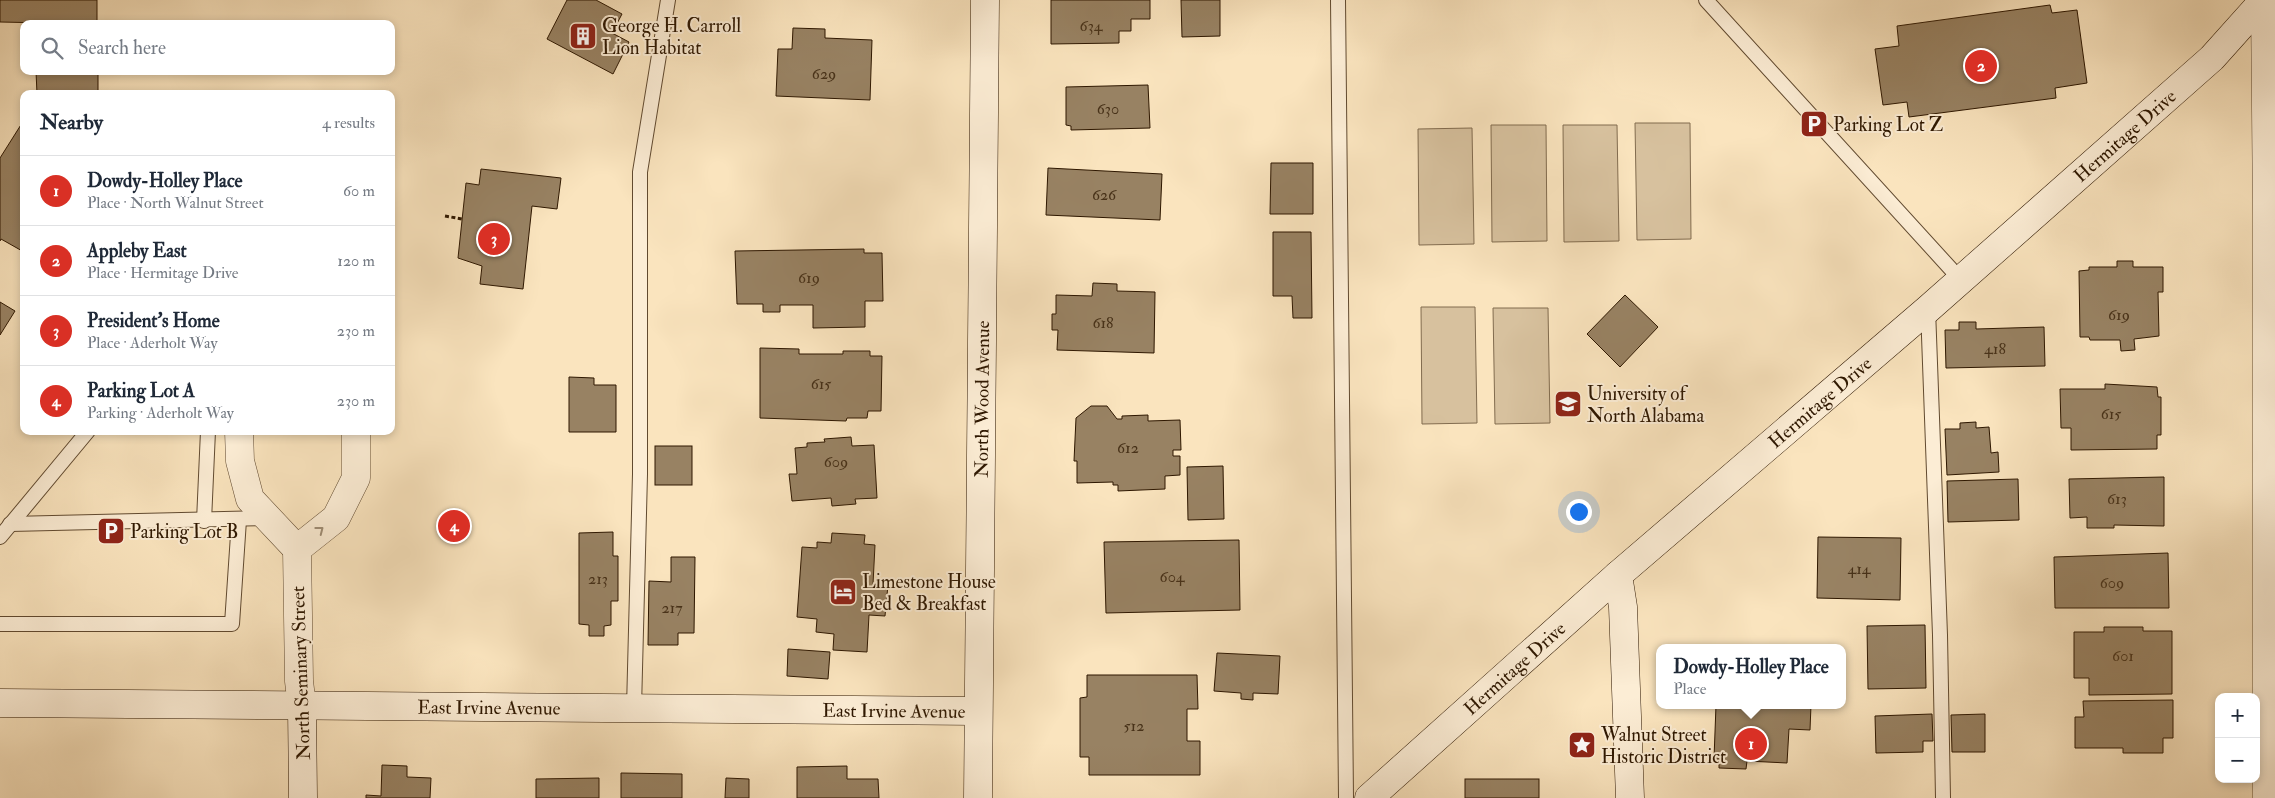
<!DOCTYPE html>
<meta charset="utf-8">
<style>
body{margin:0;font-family:"IM FELL Double Pica",serif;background:#f6f6f7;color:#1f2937}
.controls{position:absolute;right:15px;bottom:15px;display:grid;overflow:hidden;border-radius:10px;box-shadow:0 2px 8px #0003}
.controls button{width:45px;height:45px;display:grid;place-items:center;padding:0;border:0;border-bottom:1px solid #e0e1e3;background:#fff;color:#1f2937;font:25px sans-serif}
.you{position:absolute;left:1578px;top:511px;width:18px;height:18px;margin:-12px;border:4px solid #fff;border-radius:50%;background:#1a73e8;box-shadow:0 0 0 8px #1a73e833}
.badge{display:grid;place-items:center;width:32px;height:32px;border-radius:50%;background:#d93025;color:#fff;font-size:16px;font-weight:700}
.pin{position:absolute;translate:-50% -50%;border:2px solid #fff;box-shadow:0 1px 5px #0006}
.popup{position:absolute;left:1656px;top:644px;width:190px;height:65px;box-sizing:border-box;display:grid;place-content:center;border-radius:10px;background:#fff;filter:drop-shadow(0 1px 4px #0005);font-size:16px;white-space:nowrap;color:#747a83}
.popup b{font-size:19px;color:#1f2937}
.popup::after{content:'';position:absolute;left:50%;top:100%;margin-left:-10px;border:10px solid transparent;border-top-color:#fff}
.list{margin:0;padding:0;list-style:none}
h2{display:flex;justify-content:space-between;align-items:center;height:65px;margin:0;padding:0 20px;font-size:21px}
h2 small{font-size:16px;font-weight:400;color:#747a83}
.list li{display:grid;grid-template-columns:32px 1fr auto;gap:15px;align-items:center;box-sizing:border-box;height:70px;padding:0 20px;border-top:1px solid #e0e1e3}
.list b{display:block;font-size:19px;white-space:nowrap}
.list p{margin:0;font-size:16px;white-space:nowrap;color:#747a83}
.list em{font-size:16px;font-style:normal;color:#747a83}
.icon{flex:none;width:28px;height:28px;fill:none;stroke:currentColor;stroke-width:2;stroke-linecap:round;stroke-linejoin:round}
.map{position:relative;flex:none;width:2275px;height:798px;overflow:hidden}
.search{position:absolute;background:#fff;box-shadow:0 2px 8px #0003;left:20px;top:20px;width:375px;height:55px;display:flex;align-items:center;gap:12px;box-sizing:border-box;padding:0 18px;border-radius:10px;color:#747a83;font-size:19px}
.panel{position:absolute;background:#fff;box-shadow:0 2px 8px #0003;left:20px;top:90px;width:375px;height:345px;border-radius:10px}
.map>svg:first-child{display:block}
.pitch{fill:#d7c19e;stroke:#826c4f}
.building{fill:#988263;stroke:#2e1700}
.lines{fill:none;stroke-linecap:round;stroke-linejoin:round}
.lane-casing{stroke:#614a30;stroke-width:16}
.street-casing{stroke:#614a30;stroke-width:29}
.secondary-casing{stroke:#2e1700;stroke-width:29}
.path{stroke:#2e1700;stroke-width:3;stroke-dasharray:4 2.5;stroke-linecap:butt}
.lane{stroke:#fcedd5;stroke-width:14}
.street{stroke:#fcedd5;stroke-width:28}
.secondary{stroke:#fcedd5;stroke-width:28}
.oneway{stroke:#9f8d75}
.labels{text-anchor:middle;stroke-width:4;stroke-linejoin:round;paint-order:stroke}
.number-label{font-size:16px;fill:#483219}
.poi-label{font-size:19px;fill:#2e1700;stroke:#fcedd5;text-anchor:start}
.street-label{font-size:19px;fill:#2e1700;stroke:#fcedd5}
</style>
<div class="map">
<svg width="2275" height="798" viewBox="0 0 2275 798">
<rect width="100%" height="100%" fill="#fae4be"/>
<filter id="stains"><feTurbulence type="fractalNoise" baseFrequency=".004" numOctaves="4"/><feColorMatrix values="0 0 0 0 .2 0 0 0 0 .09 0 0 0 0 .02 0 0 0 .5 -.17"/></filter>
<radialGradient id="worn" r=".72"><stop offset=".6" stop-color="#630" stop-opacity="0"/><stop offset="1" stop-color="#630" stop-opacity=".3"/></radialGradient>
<g class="pitch">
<polygon points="1635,123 1690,123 1691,239 1637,240"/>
<polygon points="1491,125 1546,125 1547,241 1492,242"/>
<polygon points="1563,125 1617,125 1619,241 1564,242"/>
<polygon points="1472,128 1474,244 1419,245 1418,129"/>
<polygon points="1421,307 1475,307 1477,423 1422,424"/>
<polygon points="1493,308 1548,308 1550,423 1495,424"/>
</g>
<g class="building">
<polygon points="0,0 97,0 97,24 0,22"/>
<polygon points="567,0 596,0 622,14 612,33 629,42 613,74 547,39"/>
<polygon points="1051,0 1150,0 1150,19 1131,19 1131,31 1119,31 1119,43 1051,44"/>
<polygon points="1181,0 1220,0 1220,36 1182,37"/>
<polygon points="2050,5 2052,13 2077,10 2087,83 2055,88 2056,98 1909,117 1907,102 1883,105 1875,49 1899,46 1897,26"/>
<polygon points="793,28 825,29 825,38 872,40 870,100 776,96 778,49 792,49"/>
<polygon points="36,71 98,71 98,94 37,94"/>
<polygon points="1148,85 1150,128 1071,130 1071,126 1066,125 1066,87"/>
<polygon points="24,120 24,252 1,239 0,241 0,158"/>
<polygon points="1271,163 1313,163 1313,214 1270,214"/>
<polygon points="1048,168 1162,174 1160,220 1046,215"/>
<polygon points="481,169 561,178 557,209 532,206 523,289 480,284 482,266 458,258 466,183 479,185"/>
<polygon points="1273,232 1311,232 1312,318 1293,318 1292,296 1273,296"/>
<polygon points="864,249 864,253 882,253 883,301 865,301 865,327 813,328 813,305 780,305 780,312 763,312 763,304 737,304 735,251"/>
<polygon points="2117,261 2133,261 2133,267 2163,267 2163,292 2158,292 2159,336 2134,339 2135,350 2121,351 2120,340 2090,340 2089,337 2080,337 2079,271 2089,270 2089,267 2117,267"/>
<polygon points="1093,283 1117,284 1117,291 1155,292 1154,353 1057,350 1058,330 1052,330 1052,314 1056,314 1056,295 1092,296"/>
<polygon points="1625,295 1658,327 1620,367 1587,334"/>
<polygon points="0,302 15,311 0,335"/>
<polygon points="1959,322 1976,322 1976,329 2044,327 2045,366 1946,368 1945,330 1959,330"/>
<polygon points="760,348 799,349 799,354 843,354 843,351 870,351 870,356 882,356 881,411 868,411 867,418 847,418 846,421 760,418"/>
<polygon points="569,377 594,378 594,385 616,385 616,432 569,432"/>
<polygon points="2105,384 2157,387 2158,397 2161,397 2161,435 2157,435 2157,449 2071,450 2071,428 2061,428 2060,389 2105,389"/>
<polygon points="1091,406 1107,406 1117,419 1122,419 1122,416 1148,415 1148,421 1180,420 1181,450 1173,450 1173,456 1180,456 1180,475 1165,476 1165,489 1118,491 1118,485 1113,485 1113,482 1077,483 1077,461 1074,461 1076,418"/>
<polygon points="1976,422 1976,428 1989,427 1991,453 1998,452 1999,472 1947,475 1945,429 1960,429 1960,423"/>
<polygon points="851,437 852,446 874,445 877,498 855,499 856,504 832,506 831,498 792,501 789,474 797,474 795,448 807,447 807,443 825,442 824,439"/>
<rect x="655" y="446" width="37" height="39"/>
<polygon points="1223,466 1224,519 1188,520 1187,467"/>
<polygon points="2164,477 2164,526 2114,525 2114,528 2087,528 2087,517 2070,518 2069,479"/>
<polygon points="2018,479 2019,520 1948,522 1947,481"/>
<polygon points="613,532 613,556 618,556 618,601 611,601 611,625 604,626 604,636 589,636 589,625 579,624 579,533"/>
<polygon points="832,533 865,535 864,544 875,545 873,584 888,585 885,616 869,615 867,652 833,650 834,634 816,632 817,619 797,617 802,547 817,548 817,542 831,543"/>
<polygon points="1818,537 1901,538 1900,600 1817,598"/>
<polygon points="1239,540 1240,610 1106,613 1104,542"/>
<polygon points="2168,553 2169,608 2055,608 2054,557"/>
<polygon points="671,557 695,557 694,633 678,633 678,645 648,645 649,581 671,582"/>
<polygon points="1925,625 1926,688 1868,689 1867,626"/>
<polygon points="2104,627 2143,627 2143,631 2172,631 2172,694 2089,695 2089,678 2074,678 2074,632 2104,632"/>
<polygon points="788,649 830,652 828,679 787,676"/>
<polygon points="1217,653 1280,656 1278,694 1253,693 1253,700 1241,699 1241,693 1214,691"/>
<polygon points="1087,675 1197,675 1198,709 1187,709 1187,741 1200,741 1200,775 1089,775 1089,757 1080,757 1080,698 1087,697"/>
<polygon points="2173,700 2173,738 2163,738 2163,753 2123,753 2123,748 2075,748 2075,717 2084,717 2083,701"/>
<polygon points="1716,705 1811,705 1810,730 1789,729 1787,763 1747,761 1746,769 1719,768 1719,759 1714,759"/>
<polygon points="1932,714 1933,741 1923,741 1923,752 1876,753 1875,716"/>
<polygon points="1985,714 1985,752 1952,752 1951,715"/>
<polygon points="382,765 407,766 407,777 431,778 430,798 366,798 366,795 381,796"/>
<polygon points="847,766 847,779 878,779 879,798 797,798 797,767"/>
<polygon points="621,773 682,774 682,798 621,798"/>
<polygon points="599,778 599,798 536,798 536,779"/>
<polygon points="726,778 749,779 749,798 725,798"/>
<rect x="1465" y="779" width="74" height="19"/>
</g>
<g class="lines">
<g class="lane-casing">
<g id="lane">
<polyline points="1338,0 1346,798"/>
<polyline points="1706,0 1960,279"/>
<polyline points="1928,309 1940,635 1943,798"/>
<polyline points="204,521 208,431"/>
<polyline points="10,524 268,518"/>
<polyline points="0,537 88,431"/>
<polyline points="0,624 232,624 239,520"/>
<polyline points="634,708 640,474 640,172 668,0"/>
</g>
</g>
<g class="street-casing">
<g id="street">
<polyline points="2265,0 2267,215 2267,798"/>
<polyline points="239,431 240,461 250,499 297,549 336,518 356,478 356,431"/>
<polyline points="297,549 299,681 302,707"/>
</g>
</g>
<g class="secondary-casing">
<g id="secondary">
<polyline points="1618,575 1623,607 1630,798"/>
<path id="s1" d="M0 703 978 711"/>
<polyline points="302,707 303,798"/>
<path id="s2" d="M978 798 985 0"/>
<path id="s3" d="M1369 798 1618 575 1928 309 2212 58 2264 0"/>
</g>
</g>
<polyline class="path" points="445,216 462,219"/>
<use href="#lane" class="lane"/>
<use href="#street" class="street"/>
<use href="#secondary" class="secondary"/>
</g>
<defs><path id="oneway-chevron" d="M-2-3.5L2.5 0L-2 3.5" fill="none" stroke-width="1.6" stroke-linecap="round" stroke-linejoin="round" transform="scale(1.25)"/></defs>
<use class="oneway" href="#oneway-chevron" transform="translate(320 530) rotate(-38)"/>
<defs>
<g id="building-square" transform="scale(1.4375)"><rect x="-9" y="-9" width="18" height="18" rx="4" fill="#8f2418" stroke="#fcedd5"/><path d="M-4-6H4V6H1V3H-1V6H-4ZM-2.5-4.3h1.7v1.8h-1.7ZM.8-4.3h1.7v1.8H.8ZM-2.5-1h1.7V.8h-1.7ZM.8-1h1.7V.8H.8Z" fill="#fff"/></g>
<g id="parking-square" transform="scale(1.4375)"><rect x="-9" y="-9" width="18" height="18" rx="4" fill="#8f2418" stroke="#fcedd5"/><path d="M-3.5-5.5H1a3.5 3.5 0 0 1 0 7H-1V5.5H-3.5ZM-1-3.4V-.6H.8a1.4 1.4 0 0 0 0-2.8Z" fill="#fff"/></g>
<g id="university-square" transform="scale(1.4375)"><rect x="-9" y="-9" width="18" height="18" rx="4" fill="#8f2418" stroke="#fcedd5"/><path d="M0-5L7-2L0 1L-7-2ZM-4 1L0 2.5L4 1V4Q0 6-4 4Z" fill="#fff"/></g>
<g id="hotel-square" transform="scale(1.4375)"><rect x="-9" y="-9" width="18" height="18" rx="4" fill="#8f2418" stroke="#fcedd5"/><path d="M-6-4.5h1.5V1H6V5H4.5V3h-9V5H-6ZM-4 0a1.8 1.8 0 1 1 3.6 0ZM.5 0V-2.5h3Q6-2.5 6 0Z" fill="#fff"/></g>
<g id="sight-square" transform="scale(1.4375)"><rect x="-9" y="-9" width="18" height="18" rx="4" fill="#8f2418" stroke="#fcedd5"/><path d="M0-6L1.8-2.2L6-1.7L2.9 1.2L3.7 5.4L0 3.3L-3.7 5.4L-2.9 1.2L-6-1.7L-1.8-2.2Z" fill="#fff"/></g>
</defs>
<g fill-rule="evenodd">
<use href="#building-square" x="583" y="36"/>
<use href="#parking-square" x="1814" y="124"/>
<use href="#university-square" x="1568" y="404"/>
<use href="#parking-square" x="111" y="531"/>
<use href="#hotel-square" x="843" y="592"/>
<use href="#sight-square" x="1582" y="745"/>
</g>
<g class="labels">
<g class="number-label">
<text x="1091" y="31">634</text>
<text x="824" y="79">629</text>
<text x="1108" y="114">630</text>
<text x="1104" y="200">626</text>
<text x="809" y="283">619</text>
<text x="2119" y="320">619</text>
<text x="1103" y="328">618</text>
<text x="1995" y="354">418</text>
<text x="821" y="389">615</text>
<text x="2111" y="419">615</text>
<text x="1128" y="453">612</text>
<text x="836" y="467">609</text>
<text x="2117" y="504">613</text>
<text x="1859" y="574">414</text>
<text x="1172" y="582">604</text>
<text x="598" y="584">213</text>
<text x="2112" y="588">609</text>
<text x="672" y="613">217</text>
<text x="2123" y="661">601</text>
<text x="1134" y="731">512</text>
</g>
<g class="poi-label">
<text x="602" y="32">George H. Carroll<tspan x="602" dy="22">Lion Habitat</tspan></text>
<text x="1833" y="131">Parking Lot Z</text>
<text x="1587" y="400">University of<tspan x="1587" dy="22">North Alabama</tspan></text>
<text x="130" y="538">Parking Lot B</text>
<text x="862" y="588">Limestone House<tspan x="862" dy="22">Bed &amp; Breakfast</tspan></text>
<text x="1601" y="741">Walnut Street<tspan x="1601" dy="22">Historic District</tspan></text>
</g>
<g class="street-label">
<text dy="7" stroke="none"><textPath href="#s3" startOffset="1005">Hermitage Drive</textPath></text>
<text dy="7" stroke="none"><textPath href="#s2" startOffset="399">North Wood Avenue</textPath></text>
<text dy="7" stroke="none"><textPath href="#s3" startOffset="600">Hermitage Drive</textPath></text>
<text dy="7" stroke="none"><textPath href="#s3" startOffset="195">Hermitage Drive</textPath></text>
<text transform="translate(300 673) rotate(-92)" y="7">North Seminary Street</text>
<text dy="7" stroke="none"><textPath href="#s1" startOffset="489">East Irvine Avenue</textPath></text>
<text dy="7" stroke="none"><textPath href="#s1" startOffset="894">East Irvine Avenue</textPath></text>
</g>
</g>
<rect width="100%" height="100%" filter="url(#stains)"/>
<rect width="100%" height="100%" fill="url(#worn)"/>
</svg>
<div class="controls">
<button>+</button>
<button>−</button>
</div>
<div class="you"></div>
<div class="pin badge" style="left:1751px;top:744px">1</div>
<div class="popup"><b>Dowdy-Holley Place</b>Place</div>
<div class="pin badge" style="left:1981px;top:66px">2</div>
<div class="pin badge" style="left:494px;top:239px">3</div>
<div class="pin badge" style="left:454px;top:526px">4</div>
<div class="search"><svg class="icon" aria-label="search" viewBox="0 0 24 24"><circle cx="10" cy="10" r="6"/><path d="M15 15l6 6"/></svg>Search here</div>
<section class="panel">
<h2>Nearby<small>4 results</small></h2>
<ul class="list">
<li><span class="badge">1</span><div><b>Dowdy-Holley Place</b><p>Place · North Walnut Street</p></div><em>60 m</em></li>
<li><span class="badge">2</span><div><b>Appleby East</b><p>Place · Hermitage Drive</p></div><em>120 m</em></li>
<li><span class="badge">3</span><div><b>President's Home</b><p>Place · Aderholt Way</p></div><em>230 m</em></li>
<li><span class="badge">4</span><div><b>Parking Lot A</b><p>Parking · Aderholt Way</p></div><em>230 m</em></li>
</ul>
</section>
</div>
